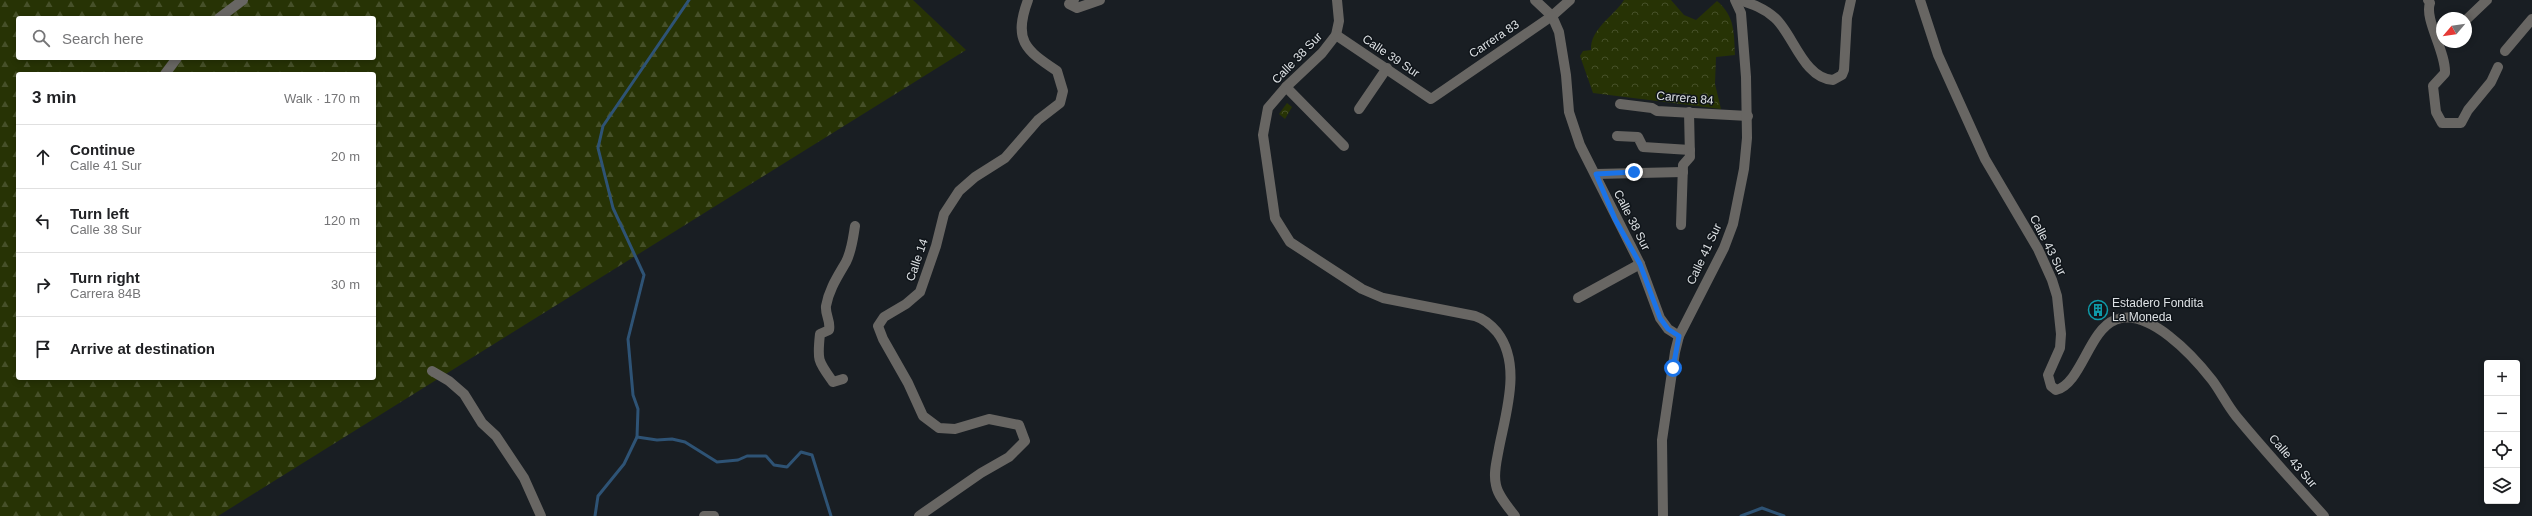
<!DOCTYPE html>
<meta charset="utf-8">
<style>
body{margin:0;font-family:Helvetica,sans-serif;background:#f2f2f2;color:#202124}
.controls{position:absolute;right:12px;bottom:12px;display:grid;overflow:hidden;border-radius:4px;box-shadow:0 2px 6px #0003}
.controls button{width:36px;height:36px;display:grid;place-items:center;padding:0;border:0;border-bottom:1px solid #e0e0e0;background:#fff;color:#202124;font:20px sans-serif}
.compass{position:absolute;left:2436px;top:12px;width:36px;height:36px;border-radius:50%;background:#fff;box-shadow:0 2px 6px #0003;rotate:241deg}
.stop{position:absolute;width:12px;height:12px;margin:-9px;border:3px solid #1a73e8;border-radius:50%;background:#fff}
.stop.end{background:#1a73e8;border-color:#fff;box-shadow:0 1px 4px #0008}
.list{margin:0;padding:0;list-style:none}
h2{display:flex;justify-content:space-between;align-items:center;height:52px;margin:0;padding:0 16px;font-size:17px}
h2 small{font-size:13px;font-weight:400;color:#757577}
.list li{display:grid;grid-template-columns:26px 1fr auto;gap:12px;align-items:center;box-sizing:border-box;height:64px;padding:0 16px;border-top:1px solid #e0e0e0}
.list b{display:block;font-size:15px;white-space:nowrap}
.list p{margin:0;font-size:13px;white-space:nowrap;color:#757577}
.list em{font-size:13px;font-style:normal;color:#757577}
.icon{flex:none;width:22px;height:22px;fill:none;stroke:currentColor;stroke-width:2;stroke-linecap:round;stroke-linejoin:round}
.map{position:relative;flex:none;width:2532px;height:516px;overflow:hidden}
.search{position:absolute;background:#fff;box-shadow:0 2px 6px #0003;left:16px;top:16px;width:360px;height:44px;display:flex;align-items:center;gap:10px;box-sizing:border-box;padding:0 14px;border-radius:4px;color:#757577;font-size:15px}
.panel{position:absolute;background:#fff;box-shadow:0 2px 6px #0003;left:16px;top:72px;width:360px;height:308px;border-radius:4px}
.map>svg:first-child{display:block}
.forest{fill:url(#forest-firs);fill-rule:evenodd}
.park{fill:url(#park-crowns)}
.lines{fill:none;stroke-linecap:round;stroke-linejoin:round}
.stream{stroke:#2e5375;stroke-width:3}
.minor{stroke:#686663;stroke-width:10}
.route{stroke:#1a73e8;stroke-width:5}
.labels{text-anchor:middle;stroke-width:3;stroke-linejoin:round;paint-order:stroke}
.street-label{font-size:12px;fill:#dde1e4;stroke:#10151a}
.poi-label{font-size:12px;fill:#dde1e4;stroke:#10151a;text-anchor:start}
</style>
<div class="map">
<svg width="2532" height="516" viewBox="0 0 2532 516">
<defs>
<pattern id="forest-firs" width="22" height="20" patternUnits="userSpaceOnUse"><rect width="22" height="20" fill="#273305"/><path d="M5 1l3.5 6h-7zM16 11l3.5 6h-7z" fill="#465029"/></pattern>
<pattern id="park-crowns" width="20" height="18" patternUnits="userSpaceOnUse"><rect width="20" height="18" fill="#273305"/><path d="M2 6a3 3 0 1 1 6 0M12 15a3 3 0 1 1 6 0" fill="none" stroke="#465029"/></pattern>
</defs>
<rect width="100%" height="100%" fill="#191e23"/>
<path class="forest" d="M0 0H913L966 50 218 516H0ZM18 18H374V58H18ZM18 74H374V378H18Z"/>
<g class="park">
<path d="M1624 0H1671L1684 15 1696 20 1717 1C1735 16 1734 33 1735 55L1716 57 1715 84 1721 109 1593 93 1580 56 1583 51 1591 50C1590 29 1613 17 1624 0Z"/>
<polygon points="1287,103 1292,107 1285,119 1279,114"/>
</g>
<g class="lines">
<g class="stream">
<polyline points="637,437 657,440 672,439 685,442 717,462 738,460 747,456 766,456 774,465 787,467 801,452 812,455 831,516"/>
<polyline points="595,516 598,496 624,464 637,437 638,409 633,395 628,339 644,275 613,208 598,148 603,126 689,0"/>
<polyline points="1741,516 1762,508 1784,516"/>
</g>
<g class="minor">
<polyline points="1074,0 1069,4 1077,8 1100,0"/>
<path d="M1337 0 1339 21 1336 35 1322 53 1286 87 1268 108 1263 135 1275 218 1290 242 1362 289 1383 298 1475 316C1484 319 1491 325 1497 332 1522 364 1506 412 1499 448 1497 460 1493 473 1496 485 1498 496 1508 507 1515 516"/>
<polyline points="1535,0 1552,16 1559,32 1566,75 1569,112 1580,145 1640,264 1660,318 1668,329 1679,336"/>
<path d="M1739 0C1752 4 1764 8 1775 18 1793 34 1804 79 1833 80L1842 75 1844 70 1847 18 1851 0"/>
<path d="M1920 0 1938 55 1985 159 2038 249 2052 280 2057 296 2061 334 2060 348 2048 375 2051 386 2056 390C2081 384 2089 330 2115 320 2148 306 2194 357 2212 380 2221 392 2227 405 2236 416 2264 450 2294 483 2324 516"/>
<path d="M2428 0 2430 3C2424 19 2446 52 2445 73L2433 86 2436 112 2442 123H2461L2468 110 2491 82 2498 67"/>
<polyline points="219,18 243,0"/>
<polyline points="2467,19 2487,0"/>
<polyline points="1336,35 1431,99 1552,16 1570,0"/>
<polyline points="2505,51 2532,19"/>
<polyline points="165,74 177,58"/>
<polyline points="1286,87 1344,146"/>
<polyline points="1620,104 1652,108 1657,111 1748,116"/>
<polyline points="1359,109 1387,68"/>
<polyline points="1617,136 1638,137 1643,147 1690,150"/>
<polyline points="1596,174 1683,172"/>
<polyline points="1681,225 1683,165 1690,157 1689,112"/>
<polyline points="1578,298 1640,264"/>
<polyline points="432,371 449,381 464,394 482,423 496,436 524,478 541,516"/>
<path d="M843 379 833 382C818 361 817 361 820 334L829 330C831 321 825 315 826 306 829 289 838 276 846 262 852 250 853 238 855 226"/>
<polyline points="704,516 714,516"/>
<path d="M919 516 981 473 1009 457 1025 441 1019 425 989 419 955 429 939 428 923 416 908 383 883 339 878 326 884 317 906 304 920 292 936 246 944 214 959 191 975 177 1005 158 1038 120 1060 103 1063 91 1057 71C1025 50 1013 40 1028 0"/>
<polyline points="1663,516 1662,440 1675,352 1679,336 1724,248 1733,224 1744,169 1747,138 1746,77 1741,13 1735,0"/>
</g>
</g>
<g class="lines">
<polyline class="route" points="1634,172 1596,174 1615,219 1640,264 1660,318 1668,329 1679,336 1673,368"/>
</g>
<defs>
<g id="building-ring" transform="scale(1)"><circle r="9.5" fill="#10151a" stroke="#0f9aa8" stroke-width="1.5"/><path d="M-4-6H4V6H1V3H-1V6H-4ZM-2.5-4.3h1.7v1.8h-1.7ZM.8-4.3h1.7v1.8H.8ZM-2.5-1h1.7V.8h-1.7ZM.8-1h1.7V.8H.8Z" fill="#0f9aa8"/></g>
</defs>
<g fill-rule="evenodd">
<use href="#building-ring" x="2098" y="310"/>
</g>
<g class="labels">
<g class="street-label">
<text transform="translate(1494 39) rotate(-34)" y="4">Carrera 83</text>
<text transform="translate(1391 56) rotate(34)" y="4">Calle 39 Sur</text>
<text transform="translate(1297 58) rotate(-46)" y="4">Calle 38 Sur</text>
<text transform="translate(1685 98) rotate(5)" y="4">Carrera 84</text>
<text transform="translate(1632 220) rotate(63)" y="4">Calle 38 Sur</text>
<text transform="translate(2048 245) rotate(63)" y="4">Calle 43 Sur</text>
<text transform="translate(1704 254) rotate(-65)" y="4">Calle 41 Sur</text>
<text transform="translate(917 260) rotate(-71)" y="4">Calle 14</text>
<text transform="translate(2293 461) rotate(49)" y="4">Calle 43 Sur</text>
</g>
<g class="poi-label">
<text x="2112" y="307">Estadero Fondita<tspan x="2112" dy="14">La Moneda</tspan></text>
</g>
</g>
</svg>
<div class="controls">
<button>+</button>
<button>−</button>
<button><svg class="icon" aria-label="locate" viewBox="0 0 24 24"><circle cx="12" cy="12" r="6"/><path d="M12 2v4M12 18v4M2 12h4M18 12h4"/></svg></button>
<button><svg class="icon" aria-label="layers" viewBox="0 0 24 24"><path d="M12 4l9 5-9 5-9-5zM3 14l9 5 9-5"/></svg></button>
</div>
<svg class="compass" viewBox="-18 -18 36 36"><path d="M0-13l5 13h-10z" fill="#e53935"/><path d="M0 13l5-13h-10z" fill="#757577"/></svg>
<div class="stop" style="left:1673px;top:368px"></div>
<div class="stop end" style="left:1634px;top:172px"></div>
<div class="search"><svg class="icon" aria-label="search" viewBox="0 0 24 24"><circle cx="10" cy="10" r="6"/><path d="M15 15l6 6"/></svg>Search here</div>
<section class="panel">
<h2>3 min<small>Walk · 170 m</small></h2>
<ul class="list">
<li><svg class="icon" aria-label="ahead" viewBox="0 0 24 24"><path d="M12 20V5M6 11l6-6 6 6"/></svg><div><b>Continue</b><p>Calle 41 Sur</p></div><em>20 m</em></li>
<li><svg class="icon" aria-label="left" viewBox="0 0 24 24"><path d="M17 20v-9H6M10 6l-5 5 5 5"/></svg><div><b>Turn left</b><p>Calle 38 Sur</p></div><em>120 m</em></li>
<li><svg class="icon" aria-label="right" viewBox="0 0 24 24"><path d="M7 20v-9h11M14 6l5 5-5 5"/></svg><div><b>Turn right</b><p>Carrera 84B</p></div><em>30 m</em></li>
<li><svg class="icon" aria-label="arrive" viewBox="0 0 24 24"><path d="M6 21V4h12l-3 4 3 4H6"/></svg><div><b>Arrive at destination</b></div></li>
</ul>
</section>
</div>
